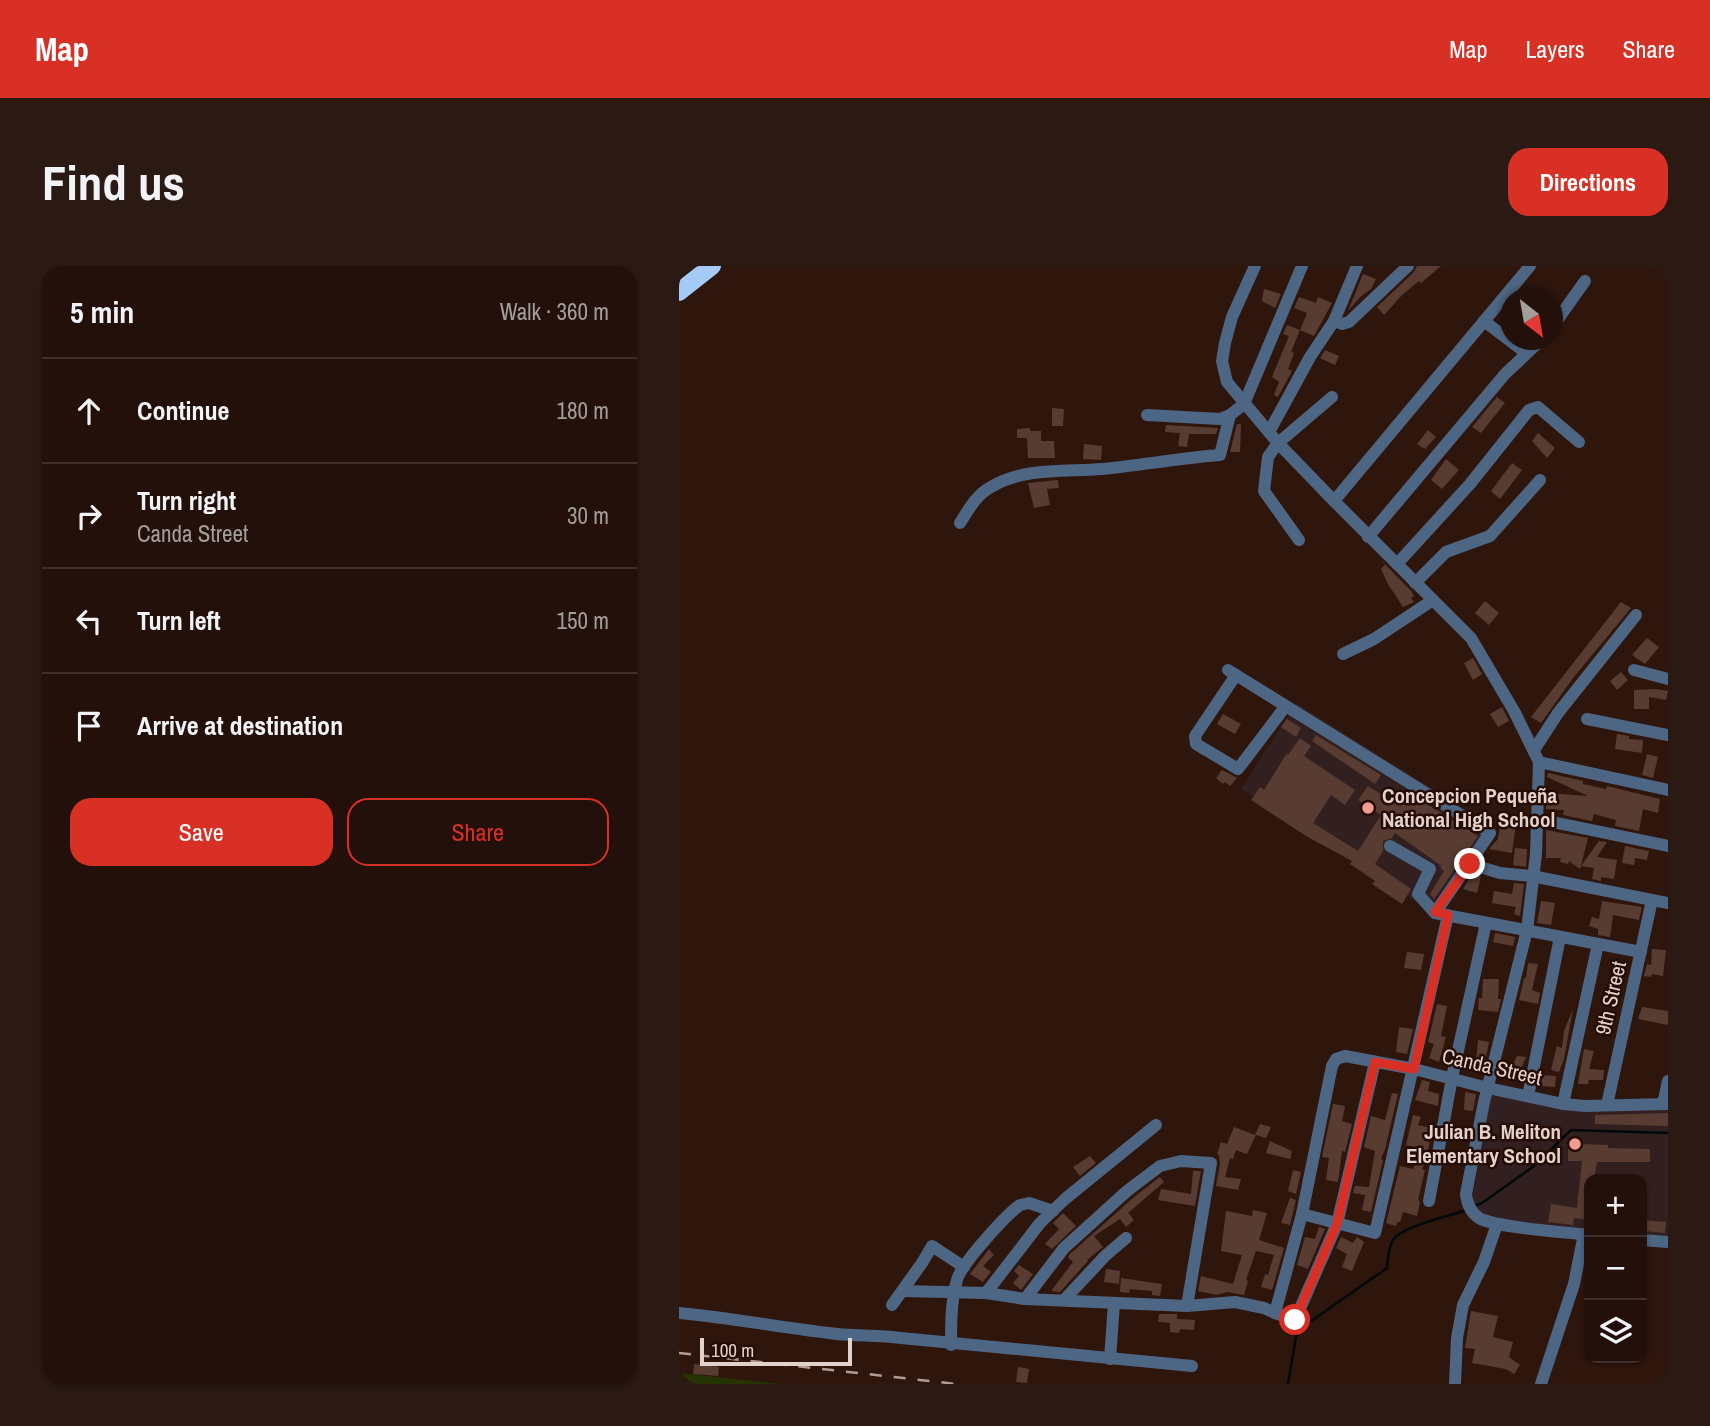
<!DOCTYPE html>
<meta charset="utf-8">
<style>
body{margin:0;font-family:"Archivo Narrow",sans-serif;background:#2b1913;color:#f1f3f6}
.controls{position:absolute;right:21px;bottom:21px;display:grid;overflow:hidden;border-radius:14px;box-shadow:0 2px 5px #0004}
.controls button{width:63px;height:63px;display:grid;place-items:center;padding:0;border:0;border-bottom:2px solid #40302b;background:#23100a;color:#f1f3f6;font:35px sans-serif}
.compass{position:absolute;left:821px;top:21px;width:63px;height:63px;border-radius:50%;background:#23100a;box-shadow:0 2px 5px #0004;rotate:149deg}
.scale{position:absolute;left:21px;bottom:18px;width:152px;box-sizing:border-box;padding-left:7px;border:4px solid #e3d1cb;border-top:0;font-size:19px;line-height:24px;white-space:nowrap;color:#e3d1cb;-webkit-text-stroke:5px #250c05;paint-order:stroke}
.stop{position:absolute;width:21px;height:21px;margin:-16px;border:5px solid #d93025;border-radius:50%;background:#fff}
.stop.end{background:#d93025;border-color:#fff;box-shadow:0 2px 7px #0008}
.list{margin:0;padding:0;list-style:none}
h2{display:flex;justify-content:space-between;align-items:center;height:91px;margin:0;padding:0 28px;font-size:30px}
h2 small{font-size:23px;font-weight:400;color:#a39d9c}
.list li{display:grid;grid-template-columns:46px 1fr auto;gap:21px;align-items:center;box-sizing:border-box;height:105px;padding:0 28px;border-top:2px solid #40302b}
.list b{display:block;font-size:26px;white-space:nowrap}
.list p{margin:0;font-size:23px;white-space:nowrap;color:#a39d9c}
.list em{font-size:23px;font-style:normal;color:#a39d9c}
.actions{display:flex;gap:14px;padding:21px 28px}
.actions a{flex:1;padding:16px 0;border:2px solid #d93025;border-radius:21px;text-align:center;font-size:24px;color:#d93025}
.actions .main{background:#d93025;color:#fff}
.icon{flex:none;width:38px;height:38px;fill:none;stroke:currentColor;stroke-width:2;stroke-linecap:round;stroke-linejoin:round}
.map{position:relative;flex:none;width:989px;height:1118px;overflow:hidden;border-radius:21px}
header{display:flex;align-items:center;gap:42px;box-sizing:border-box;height:98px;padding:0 35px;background:#d93025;color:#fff}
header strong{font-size:33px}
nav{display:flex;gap:38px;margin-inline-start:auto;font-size:24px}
.intro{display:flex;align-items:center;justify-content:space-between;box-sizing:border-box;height:168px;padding:0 42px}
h1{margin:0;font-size:49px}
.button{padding:18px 32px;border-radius:21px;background:#d93025;color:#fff;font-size:24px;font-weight:700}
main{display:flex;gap:42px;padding:0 42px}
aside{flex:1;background:#23100a;border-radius:21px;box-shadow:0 2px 5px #0004}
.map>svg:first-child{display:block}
.education{fill:#321f20}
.green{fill:#263302}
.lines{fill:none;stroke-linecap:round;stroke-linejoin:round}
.stream{stroke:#000a0b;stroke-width:2.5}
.building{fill:#583c32}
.minor{stroke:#4d6684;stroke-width:12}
.highway{stroke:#a5caf8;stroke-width:18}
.rail{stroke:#b19d96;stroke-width:2.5;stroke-dasharray:12 12;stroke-linecap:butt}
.route{stroke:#d93025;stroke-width:9}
.poi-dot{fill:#f59c92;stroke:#250c05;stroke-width:2.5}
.labels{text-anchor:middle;stroke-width:5;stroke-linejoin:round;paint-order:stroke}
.poi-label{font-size:21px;font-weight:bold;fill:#e3d1cb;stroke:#250c05;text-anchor:start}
.street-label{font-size:21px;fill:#e3d1cb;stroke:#250c05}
</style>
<header>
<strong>Map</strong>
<nav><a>Map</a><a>Layers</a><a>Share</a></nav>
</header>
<div class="intro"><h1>Find us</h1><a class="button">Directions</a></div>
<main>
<aside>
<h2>5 min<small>Walk · 360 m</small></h2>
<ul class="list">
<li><svg class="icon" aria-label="ahead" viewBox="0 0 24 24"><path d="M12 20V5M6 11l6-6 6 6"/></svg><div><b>Continue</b></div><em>180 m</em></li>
<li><svg class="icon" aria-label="right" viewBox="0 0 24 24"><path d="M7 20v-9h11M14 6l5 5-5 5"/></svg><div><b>Turn right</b><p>Canda Street</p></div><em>30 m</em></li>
<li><svg class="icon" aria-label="left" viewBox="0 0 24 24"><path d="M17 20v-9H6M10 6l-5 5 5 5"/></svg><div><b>Turn left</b></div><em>150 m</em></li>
<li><svg class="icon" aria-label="arrive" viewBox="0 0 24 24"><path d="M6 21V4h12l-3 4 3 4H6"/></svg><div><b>Arrive at destination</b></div></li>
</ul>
<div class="actions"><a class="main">Save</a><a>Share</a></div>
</aside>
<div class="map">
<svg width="989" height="1118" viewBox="0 0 989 1118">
<rect width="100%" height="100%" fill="#2f160d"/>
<g class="education">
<polygon points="617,437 816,562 757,648 562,523"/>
<polygon points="812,829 989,844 989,972 963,969 963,913 910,913 910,964 802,951 793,935"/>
</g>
<polygon class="green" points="0,1107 101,1118 0,1118"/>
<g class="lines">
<g class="stream">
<polyline points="793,941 803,937 855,900 892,864 989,867"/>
<path d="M609 1118 618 1065 708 1002C709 993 709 982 714 974 721 961 771 950 787 944"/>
</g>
</g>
<g class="building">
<polygon points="738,0 762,0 742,17 740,15 723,29 705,49 698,41 735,6"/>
<polygon points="684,8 697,13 692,23 681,31 669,45"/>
<polygon points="585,23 602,28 596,42 583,35"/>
<polygon points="620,31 637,37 639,31 653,37 635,70 621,64 628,47 615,42"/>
<polygon points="608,59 621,64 612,86 615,87 609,103 613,105 599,131 595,129 600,116 593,111 610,70 604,68"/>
<polygon points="646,84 660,90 656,99 641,92"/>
<polygon points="818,131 826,137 802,167 793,161"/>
<polygon points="373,142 385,143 384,160 373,160"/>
<polygon points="558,158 562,158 561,186 551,186"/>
<polygon points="487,159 539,162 537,168 510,168 508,181 499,180 501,167 486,166"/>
<polygon points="351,162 351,165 362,165 362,175 375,175 376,192 349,192 348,172 338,172 338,163"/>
<polygon points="749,164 757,171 746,183 738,178"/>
<polygon points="859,167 876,182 868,192 853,175"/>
<polygon points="405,178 423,180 422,194 404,193"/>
<polygon points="767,193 780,204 763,223 752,214"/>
<polygon points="833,197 843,204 821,233 812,225"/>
<polygon points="379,214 380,222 368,223 371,239 355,242 349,217"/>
<polygon points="701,293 732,325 735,330 732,332 735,336 724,341 709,318 702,303 706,299"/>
<polygon points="806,335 820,347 810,359 796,347"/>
<polygon points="942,336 952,342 894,412 862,457 852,451"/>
<polygon points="968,372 980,381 966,398 953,389"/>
<polygon points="794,392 803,408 794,414 785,397"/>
<polygon points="942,406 949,414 938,424 931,415"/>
<polygon points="977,423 989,425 987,434 970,431 970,443 955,443 955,424"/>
<polygon points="823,441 830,455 819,461 811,448"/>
<polygon points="544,448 562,458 556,468 538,458"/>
<polygon points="608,453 622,462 617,471 602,461"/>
<polygon points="938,468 950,470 950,473 964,474 963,487 936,483"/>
<polygon points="637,469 702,509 696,518 633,475"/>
<polygon points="621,472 632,480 625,490 676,524 666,539 652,529 634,557 679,585 702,549 679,534 689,520 718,538 727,525 799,570 755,633 751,628 765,605 759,599 764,601 716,567 713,572 704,575 704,585 696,598 732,623 723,638 693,618 696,615 671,598 673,595 627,570 572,534 581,521 585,524 608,487 609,489"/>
<polygon points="968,488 979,491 974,512 963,509"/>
<polygon points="543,504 558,512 551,520 546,516 544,518 537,512"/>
<polygon points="869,507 904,515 904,518 927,523 928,520 981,533 979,547 964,543 960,565 936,560 937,554 915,548 913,555 884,549 885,544 867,543 868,527 909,530 868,511"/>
<polygon points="822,555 837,557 833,587 810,583 819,573"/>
<polygon points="867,564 909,572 901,603 890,595 889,598 881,596 882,592 867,592"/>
<polygon points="920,575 928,576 918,591 938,594 935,613 922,611 922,615 913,613 915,602 902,600"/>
<polygon points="946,580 970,585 968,594 956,592 955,599 943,597"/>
<polygon points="836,582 848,583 847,601 834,599"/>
<polygon points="793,608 802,610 798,627 784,623"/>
<polygon points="835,617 845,618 841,650 835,648 837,641 813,637 815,625 833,628"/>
<polygon points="862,635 876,637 872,659 858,657"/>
<polygon points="923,635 963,641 960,654 934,649 931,671 919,669 919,663 910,660 913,651 920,653"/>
<polygon points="816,667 836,671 834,680 814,676"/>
<polygon points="973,683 987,684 984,710 973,708 972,711 965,710 968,698 972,699"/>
<polygon points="728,686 745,688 742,704 725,702"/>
<polygon points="849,697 859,698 853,724 861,727 859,738 840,734 845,712 847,712"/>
<polygon points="804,713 820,713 819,733 822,733 819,746 799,744 800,732 803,732"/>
<polygon points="758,738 768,740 762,770 767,771 760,796 750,792 755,778 749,776"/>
<polygon points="963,741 989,745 989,759 959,753"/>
<polygon points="894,743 885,793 880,806 872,804 878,780 883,782 885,765"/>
<polygon points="720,761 734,763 728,788 717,786"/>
<polygon points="799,774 810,776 804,806 790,805 791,794 797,795"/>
<polygon points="905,783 915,785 910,803 925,804 924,814 910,814 909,818 899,818"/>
<polygon points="838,790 847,791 839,811 830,806"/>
<polygon points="862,809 877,810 876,821 861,820"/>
<polygon points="743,814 751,816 749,825 760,828 759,840 736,834"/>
<polygon points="786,826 797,828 794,845 785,844"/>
<polygon points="713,827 719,828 706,883 702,893 704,894 692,946 683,944 686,929 674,927 676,920 690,921 696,885 685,881 692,850 706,854"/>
<polygon points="654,838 666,840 663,855 673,858 666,886 663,885 659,916 647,914 650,892 643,891"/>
<polygon points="989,847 989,860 916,858 916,849"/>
<polygon points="734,849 742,851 739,859 753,862 749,885 727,879"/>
<polygon points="581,858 592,861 587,872 577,869 568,888 557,884 554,893 551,892 546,911 562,913 559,924 537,920 541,898 540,889 538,888 542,876 548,878 555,861 576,869"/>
<polygon points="591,875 613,885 611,893 587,887"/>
<polygon points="902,878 929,879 929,882 971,883 971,896 918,896 915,913 910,913 910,954 895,952 894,959 869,956 872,938 898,942 903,895 889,895 889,882 902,882"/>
<polygon points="742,884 750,888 743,903 746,904 739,934 741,936 738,950 724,946 721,956 718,956 717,960 707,957 721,900 734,903"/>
<polygon points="411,890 417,897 401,910 394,901"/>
<polygon points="614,904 622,906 617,928 609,925"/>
<polygon points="514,905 522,905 516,940 479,934 482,923 512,928"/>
<polygon points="481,911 485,916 449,947 455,954 447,961 441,953 415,970 424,981 408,994 409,995 381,1026 372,1025 394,996 389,991 391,988 454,932"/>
<polygon points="611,932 617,934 611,959 602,957"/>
<polygon points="574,944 588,947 580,974 605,982 593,1024 582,1021 586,1008 589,1009 595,989 577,985 567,1014 569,1015 565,1029 548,1026 538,1029 519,1025 522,1010 554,1018 563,989 542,985 547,945 573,950"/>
<polygon points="384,947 397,960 373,983 366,978 380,963 374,957"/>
<polygon points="963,954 987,956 986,967 963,965"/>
<polygon points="640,961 646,963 629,1003 618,999 626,971 636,973"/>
<polygon points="662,971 674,977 678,971 685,976 673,1005 663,1001 668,988 657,982"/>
<polygon points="310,983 315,989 304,1000 312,1006 304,1016 291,1008"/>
<polygon points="340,999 354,1008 342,1024 334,1017 340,1010 335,1005"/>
<polygon points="427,1003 441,1005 440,1018 425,1016"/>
<polygon points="442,1012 483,1018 481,1030 473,1029 473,1025 451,1023 450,1027 441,1026"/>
<polygon points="792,1045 819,1050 814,1071 834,1076 830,1091 841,1099 835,1108 827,1103 793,1097 796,1083 786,1082"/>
<polygon points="480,1048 498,1048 498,1053 516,1054 515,1064 501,1063 500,1067 491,1066 491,1057 479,1056"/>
<polygon points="15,1098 40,1101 39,1110 14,1108"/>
<polygon points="339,1101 350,1103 348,1117 337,1116"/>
</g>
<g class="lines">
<g class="minor">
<path d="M576 0 553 51 546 77 543 95 548 116 599 177 655 235 792 372 835 445 860 496 857 588 848 664 805 836 787 928C788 937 791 946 800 952 817 962 887 966 910 969"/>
<polyline points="655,55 663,58 670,56 729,0"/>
<polyline points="805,55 847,87"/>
<polyline points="874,60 906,15"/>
<polyline points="468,149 541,153 551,149 565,138 623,0"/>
<polyline points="590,166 631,91 655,55 678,0"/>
<polyline points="655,235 851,0"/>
<path d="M281 257C290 243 297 229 312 221 345 201 387 206 423 203 463 199 502 192 541 189L551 149"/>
<polyline points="689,271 826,108 862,74"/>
<polyline points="620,274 585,225 589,191 599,177 653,131"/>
<polyline points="718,298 791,218 850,144 859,141 900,176"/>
<polyline points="736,317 767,286 811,270 861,214"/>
<polyline points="664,388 695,373 754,334"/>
<polyline points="549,404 811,567 756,647"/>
<polyline points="955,404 989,413"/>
<polyline points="557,409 516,470 517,478 559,503 606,441"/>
<polyline points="908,453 989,469"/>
<polyline points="855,484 879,447 957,349"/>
<polyline points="860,496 989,524"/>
<polyline points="859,553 989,580"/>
<polyline points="711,580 751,603 739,628 756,647 962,686"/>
<polyline points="791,598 821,607 853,610 989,637"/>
<polyline points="769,649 696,967 623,948 653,800 657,793 666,790 735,803 809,822 884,838 906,840 989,838"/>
<polyline points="849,830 881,671"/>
<polyline points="884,838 919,678"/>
<polyline points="984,838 989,815"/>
<polyline points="928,839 973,634"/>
<polyline points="750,935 773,812 807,657"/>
<polyline points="963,974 989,976"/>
<polyline points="224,1025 307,1027 346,1033 508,1040 556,1036 585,1042 596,1047 623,948"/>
<polyline points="307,1027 361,957 386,933 477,859"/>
<polyline points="346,1033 385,982 448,925 481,900 502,895 532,897 508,1040"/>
<polyline points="385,1034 426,990 447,972"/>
<polyline points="213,1039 243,997 253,980 285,1001"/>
<path d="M0 1047C53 1052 105 1062 158 1068 179 1070 201 1069 222 1072 319 1082 416 1091 513 1100"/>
<polyline points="596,1047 616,1054 658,958 696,796"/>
<path d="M272 1079C272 1058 272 1034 278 1014 282 998 327 949 341 939L350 937 374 945"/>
<polyline points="431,1093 435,1037"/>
<polyline points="776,1118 778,1072 784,1039 805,996 818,958"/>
<polyline points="862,1118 895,1018 905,968"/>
</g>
<polyline class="highway" points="0,26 33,0"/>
<polyline class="rail" points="0,1087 277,1118"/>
</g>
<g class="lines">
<polyline class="route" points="616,1054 658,958 696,796 735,803 769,649 756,646 791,598"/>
</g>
<g class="poi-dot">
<circle cx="689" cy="542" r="7"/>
<circle cx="896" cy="878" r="7"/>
</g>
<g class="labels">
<g class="poi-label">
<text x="703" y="537">Concepcion Pequeña<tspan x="703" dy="24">National High School</tspan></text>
<text x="882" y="873" text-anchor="end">Julian B. Meliton<tspan x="882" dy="24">Elementary School</tspan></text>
</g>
<g class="street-label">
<text transform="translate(932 732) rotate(-77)" y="7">9th Street</text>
<text transform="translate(813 801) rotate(13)" y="7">Canda Street</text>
</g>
</g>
</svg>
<div class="controls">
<button>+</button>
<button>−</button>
<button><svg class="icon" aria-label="layers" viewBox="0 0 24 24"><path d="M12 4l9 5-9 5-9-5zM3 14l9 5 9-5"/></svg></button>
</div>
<svg class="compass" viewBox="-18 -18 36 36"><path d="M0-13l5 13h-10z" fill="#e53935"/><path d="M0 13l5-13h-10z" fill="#a39d9c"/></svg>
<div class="scale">100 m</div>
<div class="stop" style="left:616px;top:1054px"></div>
<div class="stop end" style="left:791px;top:598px"></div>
</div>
</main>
